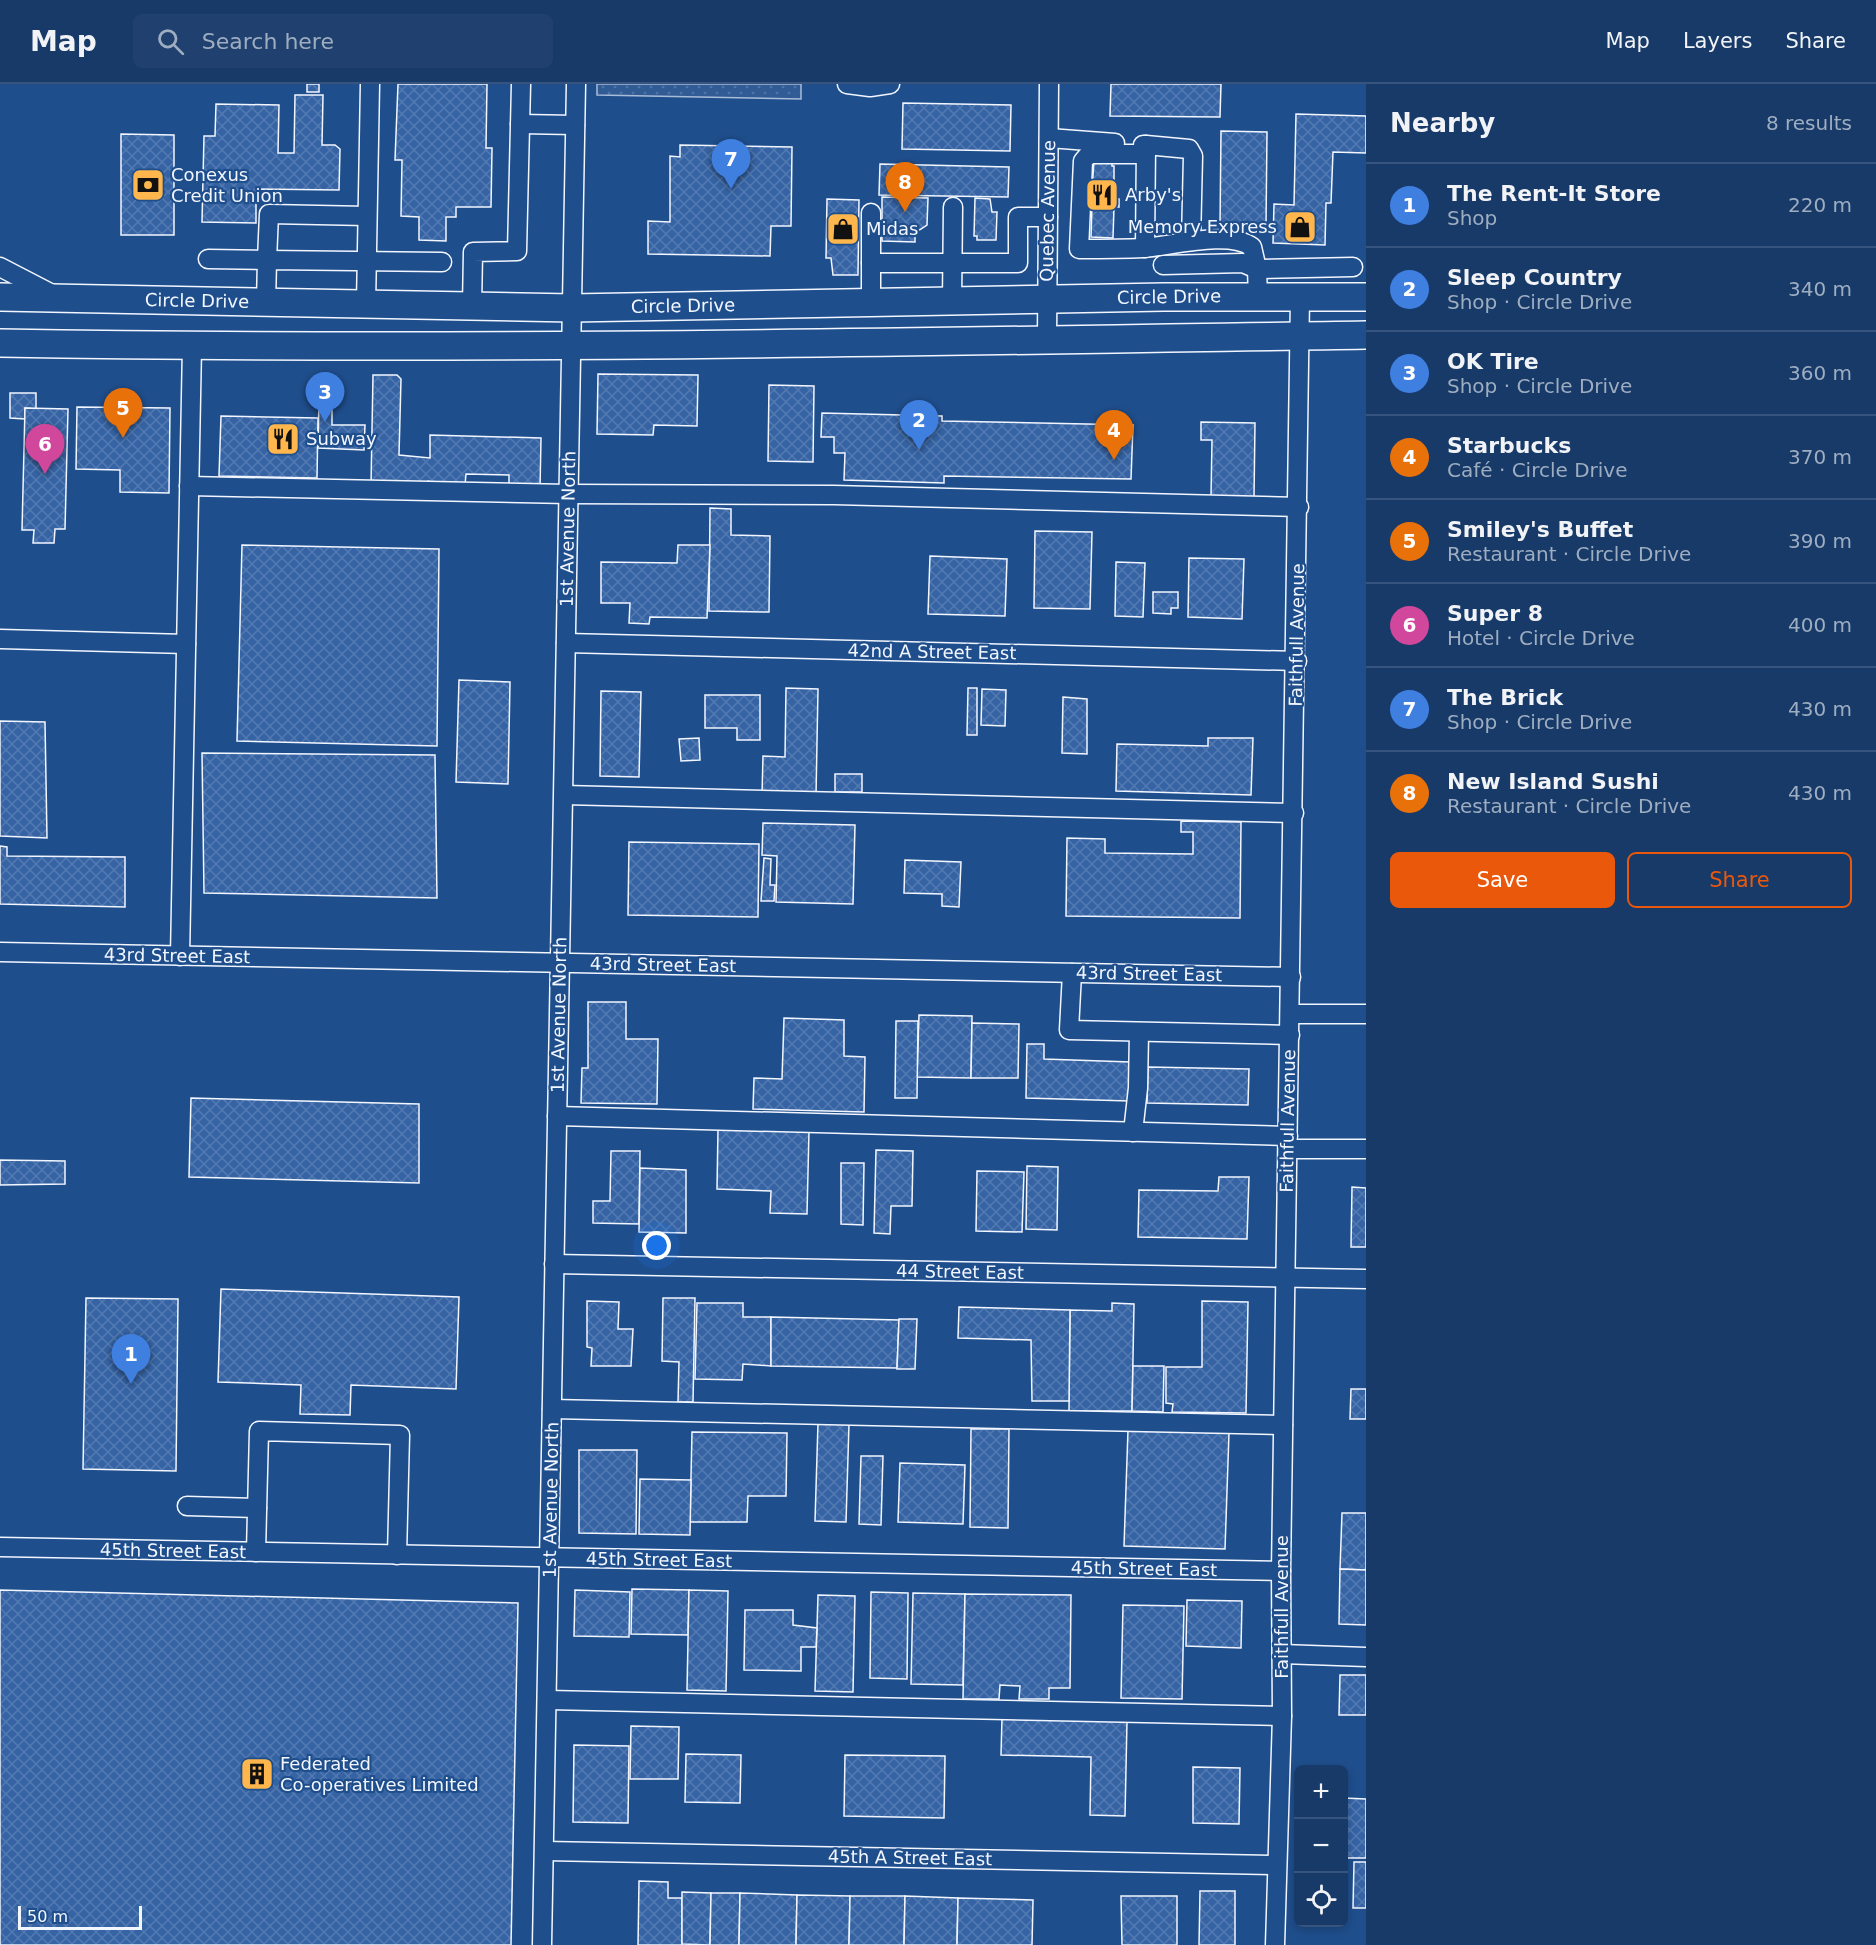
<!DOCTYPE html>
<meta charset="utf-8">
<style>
body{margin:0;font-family:"DejaVu Sans",sans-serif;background:#20416f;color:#f1f3f6}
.controls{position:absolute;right:18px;bottom:18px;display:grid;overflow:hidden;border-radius:9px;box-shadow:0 3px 9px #0003}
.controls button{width:54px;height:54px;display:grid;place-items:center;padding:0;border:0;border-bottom:2px solid #36547d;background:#173a69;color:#f1f3f6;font:30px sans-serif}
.scale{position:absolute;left:18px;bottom:15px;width:124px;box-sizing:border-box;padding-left:6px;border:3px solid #f2f6ff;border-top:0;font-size:16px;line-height:21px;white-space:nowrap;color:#f2f6ff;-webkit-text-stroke:4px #1f4e8c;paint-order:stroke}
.you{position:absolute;left:657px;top:1162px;width:21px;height:21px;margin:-15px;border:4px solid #fff;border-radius:50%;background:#1a73e8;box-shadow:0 0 0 9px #1a73e833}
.badge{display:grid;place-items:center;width:39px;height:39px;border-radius:50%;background:#ea580c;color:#fff;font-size:20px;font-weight:700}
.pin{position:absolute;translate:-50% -50px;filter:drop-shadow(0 2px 3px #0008)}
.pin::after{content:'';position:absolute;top:32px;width:21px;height:18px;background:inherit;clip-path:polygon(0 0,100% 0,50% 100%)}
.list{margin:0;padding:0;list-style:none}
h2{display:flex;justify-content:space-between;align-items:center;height:78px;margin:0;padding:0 24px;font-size:26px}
h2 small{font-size:20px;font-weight:400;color:#9eadc0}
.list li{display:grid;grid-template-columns:39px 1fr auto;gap:18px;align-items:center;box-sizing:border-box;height:84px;padding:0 24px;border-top:2px solid #36547d}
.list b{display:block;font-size:22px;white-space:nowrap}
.list p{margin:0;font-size:20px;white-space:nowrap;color:#9eadc0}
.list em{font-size:20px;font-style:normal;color:#9eadc0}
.actions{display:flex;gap:12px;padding:18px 24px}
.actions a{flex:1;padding:14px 0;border:2px solid #ea580c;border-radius:9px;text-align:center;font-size:21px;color:#ea580c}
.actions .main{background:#ea580c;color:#fff}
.icon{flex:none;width:33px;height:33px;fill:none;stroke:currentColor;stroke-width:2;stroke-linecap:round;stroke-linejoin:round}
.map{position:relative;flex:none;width:1366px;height:1861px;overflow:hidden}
header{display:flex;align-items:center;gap:36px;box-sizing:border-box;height:84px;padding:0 30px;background:#173a69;border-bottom:2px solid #36547d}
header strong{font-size:28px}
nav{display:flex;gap:33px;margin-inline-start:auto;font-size:21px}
.search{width:420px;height:54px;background:#20416f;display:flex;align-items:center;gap:15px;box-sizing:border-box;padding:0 21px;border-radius:9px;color:#9eadc0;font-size:22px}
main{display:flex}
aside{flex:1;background:#173a69}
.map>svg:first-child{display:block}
.grass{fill:url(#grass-dots);stroke:#a8bbd7;stroke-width:1.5}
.building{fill:url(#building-cross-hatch);stroke:#f2f6ff;stroke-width:1.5}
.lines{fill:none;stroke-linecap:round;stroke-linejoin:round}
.minor-casing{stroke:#f2f6ff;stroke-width:21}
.highway-casing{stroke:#f2f6ff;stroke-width:30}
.minor{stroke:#1f4e8c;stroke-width:18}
.highway{stroke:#1f4e8c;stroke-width:27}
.labels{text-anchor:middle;stroke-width:4.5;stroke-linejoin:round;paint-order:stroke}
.poi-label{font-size:18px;fill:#f2f6ff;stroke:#1f4e8c;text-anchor:start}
.street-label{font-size:18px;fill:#f2f6ff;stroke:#1f4e8c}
</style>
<header>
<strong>Map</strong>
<div class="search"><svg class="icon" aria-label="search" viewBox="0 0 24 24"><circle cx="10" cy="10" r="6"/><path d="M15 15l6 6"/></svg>Search here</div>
<nav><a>Map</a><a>Layers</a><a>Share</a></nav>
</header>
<main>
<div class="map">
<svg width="1366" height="1861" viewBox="0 0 1366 1861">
<defs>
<pattern id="grass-dots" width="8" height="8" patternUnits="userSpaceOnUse" patternTransform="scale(1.5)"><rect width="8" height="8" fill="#305b95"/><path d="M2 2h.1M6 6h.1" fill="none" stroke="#4e73a5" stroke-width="1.8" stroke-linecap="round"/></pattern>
<pattern id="building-cross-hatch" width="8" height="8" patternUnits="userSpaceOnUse" patternTransform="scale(1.5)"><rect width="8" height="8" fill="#3563a3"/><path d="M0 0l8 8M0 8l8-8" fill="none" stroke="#537ab1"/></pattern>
</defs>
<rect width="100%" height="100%" fill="#1f4e8c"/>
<polygon class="grass" points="597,0 801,0 801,15 597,11"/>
<g class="building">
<rect x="307" y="0" width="12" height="8"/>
<polygon points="398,0 487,0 486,64 492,64 491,123 456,123 456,133 446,133 446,157 419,156 419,133 401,132 402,76 395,76"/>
<polygon points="1111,0 1221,0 1220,33 1110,32"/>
<polygon points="295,11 323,11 322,61 335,61 340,65 339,106 256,105 256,139 202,138 204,52 215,52 216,20 279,21 278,69 294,69"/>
<polygon points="903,19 1011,21 1010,67 902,65"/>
<polygon points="1296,30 1366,32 1366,69 1333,68 1331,119 1326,119 1325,161 1273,159 1274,120 1294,121"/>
<polygon points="1221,47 1267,48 1266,142 1220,141"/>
<polygon points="121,50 174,51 174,151 121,151"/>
<polygon points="680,61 792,63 791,142 771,142 770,172 648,170 648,137 670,138 670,72 680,73"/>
<polygon points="1094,76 1112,76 1112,82 1114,82 1114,103 1117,103 1116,115 1119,115 1119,123 1114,123 1113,154 1091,153 1092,122 1087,122 1087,107 1092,107"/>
<polygon points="880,80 1009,83 1008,113 879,111"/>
<polygon points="882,113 928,114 927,141 915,149 915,158 882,157"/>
<polygon points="975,114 990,115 992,128 997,128 996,156 977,156 977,152 974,152"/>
<polygon points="827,115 859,116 858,191 833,191 831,174 826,174"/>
<polygon points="598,290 698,291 697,342 654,341 653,351 597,350"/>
<polygon points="373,291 397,291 401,295 399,371 430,374 430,351 541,354 540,405 509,404 509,391 466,390 465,401 432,400 432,398 428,397 423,402 371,401"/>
<polygon points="769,301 814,302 813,378 768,377"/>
<polygon points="10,309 36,309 36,325 25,324 25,335 10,334"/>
<polygon points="319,315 332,316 332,341 365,341 364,366 318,364"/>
<polygon points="77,323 170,324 169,409 120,408 120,386 76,385"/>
<polygon points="25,324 68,325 65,445 55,445 54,459 33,459 34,446 22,446"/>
<polygon points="822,329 942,332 942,337 1133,341 1131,395 944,392 944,399 844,396 845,369 834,369 834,353 821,353"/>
<polygon points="221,332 318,334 317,394 219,392"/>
<polygon points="1201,338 1255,339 1254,414 1211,413 1212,356 1201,356"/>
<polygon points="710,424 731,425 731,451 770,452 769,528 709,527"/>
<polygon points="1035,447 1092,448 1090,525 1034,524"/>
<polygon points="242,461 439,465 437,662 237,657"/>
<polygon points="678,461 710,461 707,534 650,533 649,540 629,539 630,519 601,519 601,478 677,479"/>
<polygon points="930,472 1007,475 1005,532 928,530"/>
<polygon points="1189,474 1244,475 1242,535 1188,533"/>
<polygon points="1116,478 1145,479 1143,533 1115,532"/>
<polygon points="1153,508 1178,508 1178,524 1171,524 1171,530 1153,529"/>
<polygon points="459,596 510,598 508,700 456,698"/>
<polygon points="786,604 818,605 816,712 762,710 763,672 785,673"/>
<polygon points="968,604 977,604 977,651 967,651"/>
<polygon points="982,605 1006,606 1005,642 981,641"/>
<polygon points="601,607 641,608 639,693 600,692"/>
<polygon points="705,611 760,611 760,656 737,656 737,644 705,644"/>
<polygon points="1063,613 1087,615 1087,670 1062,669"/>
<polygon points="0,637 45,638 47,754 0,752"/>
<polygon points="699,654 700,676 681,677 679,655"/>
<polygon points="1208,654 1253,654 1251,711 1116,707 1117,660 1208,662"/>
<polygon points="202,669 435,671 437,814 204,809"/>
<rect x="835" y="690" width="27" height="18"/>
<polygon points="1181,737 1241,738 1240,834 1066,832 1067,754 1105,755 1105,769 1193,770 1193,748 1181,748"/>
<polygon points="763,739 855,741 853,820 776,818 777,772 762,771"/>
<polygon points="629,758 759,760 758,833 628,831"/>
<polygon points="0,762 7,763 7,772 125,773 125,823 0,820"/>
<polygon points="764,774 771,775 770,801 775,801 774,817 761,817"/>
<polygon points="905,776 961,778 959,823 942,822 942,810 904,809"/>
<polygon points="588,918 626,918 626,955 658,955 657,1020 581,1019 582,984 588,984"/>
<polygon points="919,931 972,932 971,994 917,993"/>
<polygon points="784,934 844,936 844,972 865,973 864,1028 753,1025 754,994 782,995"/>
<polygon points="896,937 918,937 917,1014 895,1014"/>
<polygon points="972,939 1019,940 1018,994 971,994"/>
<polygon points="1027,960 1044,960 1044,975 1130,978 1129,1017 1026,1014"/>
<polygon points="1148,983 1249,985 1248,1021 1147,1019"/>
<polygon points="191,1014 419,1020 419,1099 189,1093"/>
<polygon points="718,1045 809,1047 807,1130 770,1129 771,1107 717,1105"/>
<polygon points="876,1066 913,1067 912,1122 891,1122 890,1150 874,1149"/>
<polygon points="611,1067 640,1067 639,1140 593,1139 593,1117 610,1117"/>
<polygon points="0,1076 65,1077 65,1100 0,1101"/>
<polygon points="841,1079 864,1079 863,1141 841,1140"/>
<polygon points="1027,1082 1058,1083 1057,1146 1026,1145"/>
<polygon points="640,1084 686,1086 686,1149 639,1148"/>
<polygon points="977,1087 1024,1088 1022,1148 976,1147"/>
<polygon points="1219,1093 1249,1093 1247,1155 1138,1153 1139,1106 1218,1107"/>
<polygon points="1352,1103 1366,1104 1366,1163 1351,1163"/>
<polygon points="221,1205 459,1213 456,1305 351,1301 350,1331 300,1330 301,1301 218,1298"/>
<polygon points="86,1214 178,1215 176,1387 83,1385"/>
<polygon points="663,1214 695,1214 693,1318 678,1318 679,1278 662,1277"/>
<polygon points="587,1217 619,1218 618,1245 633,1245 631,1282 591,1282 592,1264 587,1263"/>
<polygon points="1202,1217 1248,1218 1246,1329 1172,1328 1173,1320 1166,1319 1166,1283 1202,1283"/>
<polygon points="697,1219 743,1219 743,1233 771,1233 771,1282 743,1280 742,1296 695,1295"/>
<polygon points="1112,1219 1134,1220 1132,1327 1069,1327 1070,1226 1112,1227"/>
<polygon points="959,1223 1070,1226 1069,1317 1032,1317 1031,1256 958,1254"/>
<polygon points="771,1233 899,1236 897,1284 771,1282"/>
<polygon points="899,1235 917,1235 915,1285 897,1285"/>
<polygon points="1133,1282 1164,1282 1163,1328 1132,1327"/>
<polygon points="1351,1305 1366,1305 1366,1335 1350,1335"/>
<polygon points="818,1339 849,1340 846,1438 815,1437"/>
<polygon points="971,1345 1009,1345 1008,1444 970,1443"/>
<polygon points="1128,1346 1229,1349 1225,1465 1124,1462"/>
<polygon points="692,1348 787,1349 786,1412 748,1412 747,1438 690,1438"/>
<polygon points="579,1366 637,1366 636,1450 579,1449"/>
<polygon points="861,1372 883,1372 881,1441 859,1440"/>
<polygon points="900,1379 965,1381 963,1440 898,1438"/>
<polygon points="640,1395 691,1396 690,1451 639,1450"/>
<polygon points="1342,1429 1366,1429 1366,1486 1340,1485"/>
<polygon points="1340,1485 1366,1486 1366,1541 1339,1540"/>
<polygon points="632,1505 689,1506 688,1551 631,1550"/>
<polygon points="0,1506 518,1519 511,1861 0,1861"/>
<polygon points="575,1506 630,1508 629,1553 574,1552"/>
<polygon points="689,1506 728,1507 726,1607 687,1606"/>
<polygon points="871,1508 908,1509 907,1595 870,1594"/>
<polygon points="913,1509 965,1510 963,1601 911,1600"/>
<polygon points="965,1510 1071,1511 1070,1604 1049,1604 1049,1615 1019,1615 1020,1602 1000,1601 999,1615 963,1615"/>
<polygon points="818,1511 855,1512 853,1608 815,1607"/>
<polygon points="1187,1516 1242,1517 1241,1564 1186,1562"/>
<polygon points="1123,1521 1184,1522 1182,1615 1121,1614"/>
<polygon points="745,1526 793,1526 793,1541 817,1544 816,1563 801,1563 801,1587 744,1586"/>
<polygon points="1340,1591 1366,1591 1366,1631 1339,1631"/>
<polygon points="1002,1634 1127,1637 1125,1732 1090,1731 1091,1673 1001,1671"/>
<polygon points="631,1642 679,1643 678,1695 630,1695"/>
<polygon points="574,1661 629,1662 628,1739 573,1738"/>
<polygon points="686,1670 741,1671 740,1719 685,1718"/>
<polygon points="845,1671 945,1672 944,1734 844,1732"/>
<polygon points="1193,1683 1240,1684 1239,1740 1193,1739"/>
<polygon points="1344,1714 1366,1715 1366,1774 1344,1774"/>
<polygon points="1354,1778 1366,1778 1366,1824 1353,1824"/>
<polygon points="639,1797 668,1798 668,1814 682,1814 682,1861 638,1861"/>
<polygon points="1200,1807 1235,1807 1235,1861 1199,1861"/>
<polygon points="682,1808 711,1809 710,1861 682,1860"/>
<polygon points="711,1809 740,1809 739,1861 710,1861"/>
<polygon points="740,1809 797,1811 796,1861 739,1861"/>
<polygon points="797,1811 850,1812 849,1861 796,1861"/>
<polygon points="850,1812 905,1812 904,1861 849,1861"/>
<polygon points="905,1812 958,1814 957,1861 904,1861"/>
<polygon points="1121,1812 1177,1812 1177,1861 1122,1861"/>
<polygon points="958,1814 1033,1816 1032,1861 957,1861"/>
</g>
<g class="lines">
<g class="minor-casing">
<g id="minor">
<polyline points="847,0 870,3 890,0"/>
<polyline points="520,40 575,41"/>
<polyline points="1049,54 1115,59"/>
<polyline points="1143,61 1146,61 1145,164"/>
<polyline points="1146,61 1189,65 1193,72 1191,157"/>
<path d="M1146 70H1089L1083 77 1079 165C1100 165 1122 165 1143 164 1171 162 1229 146 1252 163L1257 185 1258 213"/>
<polyline points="871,129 871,179 1018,179 1018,133 1048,133"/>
<polyline points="208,175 267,176 269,130 367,132"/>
<polyline points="1163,181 1243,179 1257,185 1353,183"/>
<polyline points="0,183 54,211"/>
<polyline points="952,218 953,123"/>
<polyline points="266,219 267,176 442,178"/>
<polyline points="871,219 871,179"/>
<polyline points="366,221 370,0"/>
<polyline points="472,223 473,168 517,167 521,0"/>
<polyline points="1047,254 1049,0"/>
<polyline points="189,402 568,410 834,411 1299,423"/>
<polyline points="0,555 186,560"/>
<polyline points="566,559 1297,577"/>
<polyline points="564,711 1294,729"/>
<polyline points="0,868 1291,893"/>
<polyline points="180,872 192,262"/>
<polyline points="1072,889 1069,946 1290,951"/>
<polyline points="1290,930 1366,930"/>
<polyline points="557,1032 1288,1052"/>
<polyline points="1133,1048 1138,1004 1139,948"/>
<polyline points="1288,1065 1366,1065"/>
<polyline points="554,1180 1366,1195"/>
<polyline points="552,1325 1283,1341"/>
<polyline points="187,1422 257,1424"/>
<polyline points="0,1463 1281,1487"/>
<polyline points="256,1468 259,1347 400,1351 397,1471"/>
<polyline points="1282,1570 1366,1573"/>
<polyline points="548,1616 1282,1632"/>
<polyline points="545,1767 1276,1781"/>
<polyline points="542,1861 576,0"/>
<polyline points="1275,1861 1282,1632 1281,1487 1300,213"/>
</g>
</g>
<g class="highway-casing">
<g id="highway">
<polyline points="0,213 572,224 1164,213 1366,213"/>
<path d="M0 259C455 267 911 258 1366 251"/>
</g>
</g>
<use href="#minor" class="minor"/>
<use href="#highway" class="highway"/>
</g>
<defs>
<g id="bank-square" transform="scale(1.725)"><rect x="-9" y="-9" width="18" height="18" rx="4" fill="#ffb74d" stroke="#1f4e8c"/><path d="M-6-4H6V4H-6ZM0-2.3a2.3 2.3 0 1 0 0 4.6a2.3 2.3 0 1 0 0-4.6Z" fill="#111"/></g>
<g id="restaurant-square" transform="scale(1.725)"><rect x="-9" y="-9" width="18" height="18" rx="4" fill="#ffb74d" stroke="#1f4e8c"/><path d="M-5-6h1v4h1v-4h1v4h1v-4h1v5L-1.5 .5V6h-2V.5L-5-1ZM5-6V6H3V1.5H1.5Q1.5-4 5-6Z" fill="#111"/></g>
<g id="shop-square" transform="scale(1.725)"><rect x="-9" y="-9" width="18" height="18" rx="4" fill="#ffb74d" stroke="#1f4e8c"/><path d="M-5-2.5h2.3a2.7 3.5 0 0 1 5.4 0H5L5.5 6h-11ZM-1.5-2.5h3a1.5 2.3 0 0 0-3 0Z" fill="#111"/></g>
<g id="building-square" transform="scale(1.725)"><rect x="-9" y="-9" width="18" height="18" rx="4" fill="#ffb74d" stroke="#1f4e8c"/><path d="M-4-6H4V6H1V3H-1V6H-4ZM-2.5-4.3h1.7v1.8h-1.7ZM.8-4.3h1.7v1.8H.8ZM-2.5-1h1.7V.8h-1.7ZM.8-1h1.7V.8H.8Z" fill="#111"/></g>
</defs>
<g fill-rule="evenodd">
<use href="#bank-square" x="148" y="101"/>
<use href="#restaurant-square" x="1102" y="111"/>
<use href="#shop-square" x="1300" y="143"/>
<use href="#shop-square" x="843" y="145"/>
<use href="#restaurant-square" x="283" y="355"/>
<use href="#building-square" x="257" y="1690"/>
</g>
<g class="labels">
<g class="poi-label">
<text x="171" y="97">Conexus<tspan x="171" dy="21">Credit Union</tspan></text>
<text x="1125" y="117">Arby's</text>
<text x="1277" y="149" text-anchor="end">Memory Express</text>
<text x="866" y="151">Midas</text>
<text x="306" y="361">Subway</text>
<text x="280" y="1686">Federated<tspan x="280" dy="21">Co-operatives Limited</tspan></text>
</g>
<g class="street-label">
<text transform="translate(1048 127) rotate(-89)" y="6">Quebec Avenue</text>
<text transform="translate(1169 213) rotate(-1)" y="6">Circle Drive</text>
<text transform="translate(197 217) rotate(1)" y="6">Circle Drive</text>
<text transform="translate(683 222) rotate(-1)" y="6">Circle Drive</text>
<text transform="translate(568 445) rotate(-89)" y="6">1st Avenue North</text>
<text transform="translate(1297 551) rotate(-89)" y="6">Faithfull Avenue</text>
<text transform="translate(932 568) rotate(1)" y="6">42nd A Street East</text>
<text transform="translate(177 872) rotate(1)" y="6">43rd Street East</text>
<text transform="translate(663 881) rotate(1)" y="6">43rd Street East</text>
<text transform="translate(1149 890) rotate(1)" y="6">43rd Street East</text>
<text transform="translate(559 931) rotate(-89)" y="6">1st Avenue North</text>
<text transform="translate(1288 1037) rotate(-89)" y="6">Faithfull Avenue</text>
<text transform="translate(960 1188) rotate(1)" y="6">44 Street East</text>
<text transform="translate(551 1416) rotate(-89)" y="6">1st Avenue North</text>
<text transform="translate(173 1467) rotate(1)" y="6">45th Street East</text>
<text transform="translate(659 1476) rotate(1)" y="6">45th Street East</text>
<text transform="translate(1144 1485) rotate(1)" y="6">45th Street East</text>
<text transform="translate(1282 1523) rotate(-90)" y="6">Faithfull Avenue</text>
<text transform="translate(910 1774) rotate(1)" y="6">45th A Street East</text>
</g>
</g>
</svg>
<div class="controls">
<button>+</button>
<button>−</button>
<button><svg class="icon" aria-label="locate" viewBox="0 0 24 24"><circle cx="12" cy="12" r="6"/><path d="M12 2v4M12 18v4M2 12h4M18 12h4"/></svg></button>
</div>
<div class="scale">50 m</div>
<div class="you"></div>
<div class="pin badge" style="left:131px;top:1300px;background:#3f7fe0">1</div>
<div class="pin badge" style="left:919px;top:366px;background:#3f7fe0">2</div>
<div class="pin badge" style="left:325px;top:338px;background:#3f7fe0">3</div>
<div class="pin badge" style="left:1114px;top:376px;background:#e8710a">4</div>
<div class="pin badge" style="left:123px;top:354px;background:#e8710a">5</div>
<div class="pin badge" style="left:45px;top:390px;background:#d1479c">6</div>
<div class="pin badge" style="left:731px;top:105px;background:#3f7fe0">7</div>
<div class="pin badge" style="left:905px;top:128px;background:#e8710a">8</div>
</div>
<aside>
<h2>Nearby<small>8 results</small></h2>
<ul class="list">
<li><span class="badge" style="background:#3f7fe0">1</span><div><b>The Rent-It Store</b><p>Shop</p></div><em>220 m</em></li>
<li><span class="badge" style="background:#3f7fe0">2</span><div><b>Sleep Country</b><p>Shop · Circle Drive</p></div><em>340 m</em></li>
<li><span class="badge" style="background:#3f7fe0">3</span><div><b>OK Tire</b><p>Shop · Circle Drive</p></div><em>360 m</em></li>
<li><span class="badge" style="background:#e8710a">4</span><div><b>Starbucks</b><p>Café · Circle Drive</p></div><em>370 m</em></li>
<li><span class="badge" style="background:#e8710a">5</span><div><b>Smiley's Buffet</b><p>Restaurant · Circle Drive</p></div><em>390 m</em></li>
<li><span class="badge" style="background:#d1479c">6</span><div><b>Super 8</b><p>Hotel · Circle Drive</p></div><em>400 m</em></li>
<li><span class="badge" style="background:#3f7fe0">7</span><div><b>The Brick</b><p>Shop · Circle Drive</p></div><em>430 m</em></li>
<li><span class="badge" style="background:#e8710a">8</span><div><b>New Island Sushi</b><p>Restaurant · Circle Drive</p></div><em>430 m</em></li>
</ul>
<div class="actions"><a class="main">Save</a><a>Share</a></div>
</aside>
</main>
